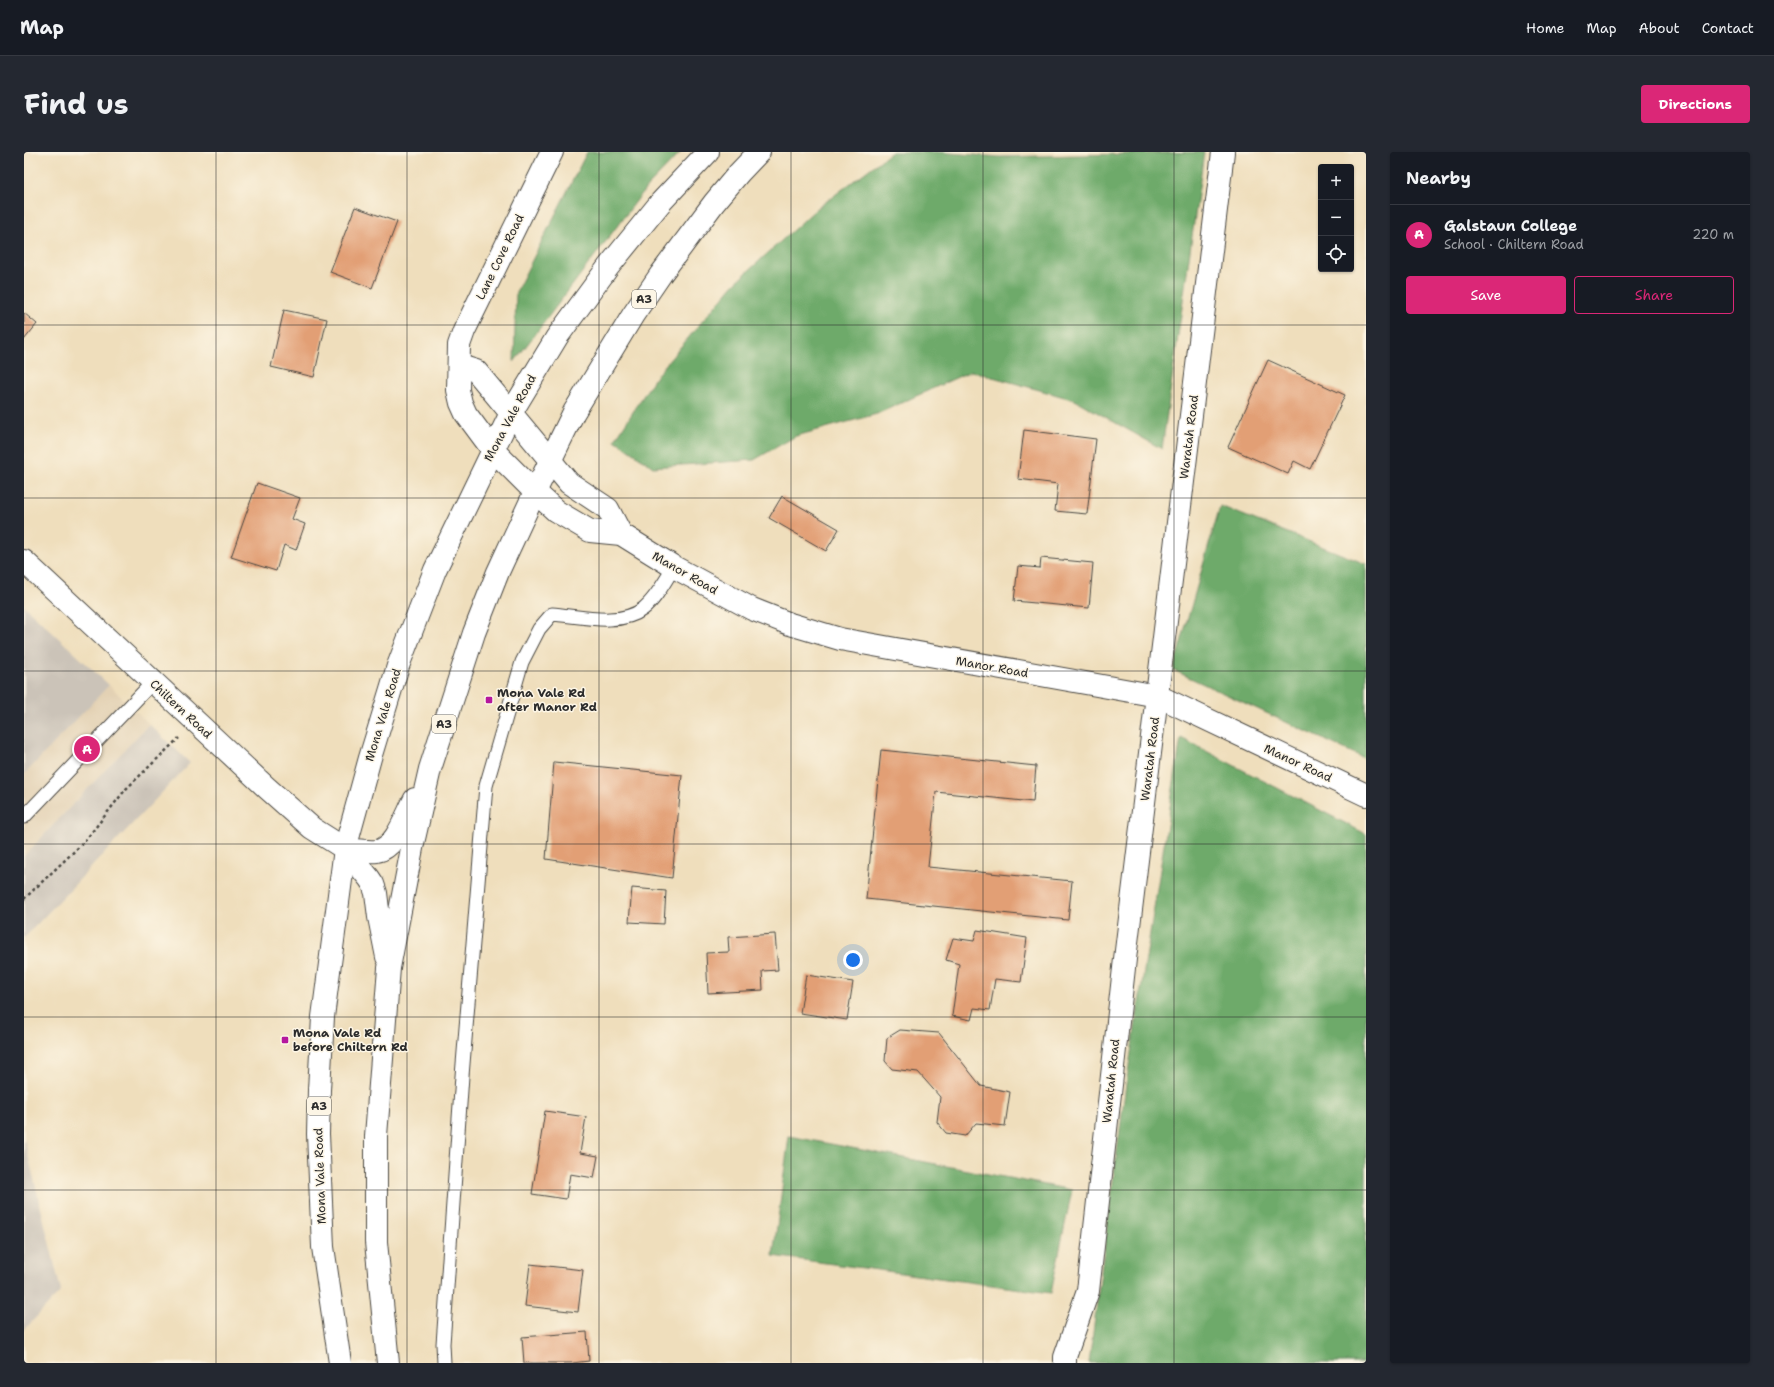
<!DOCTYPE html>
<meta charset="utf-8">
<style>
body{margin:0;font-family:"Shantell Sans",sans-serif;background:#242831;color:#f1f3f6}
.controls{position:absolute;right:12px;top:12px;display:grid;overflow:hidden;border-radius:4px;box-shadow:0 1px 3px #0004}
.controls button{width:36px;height:36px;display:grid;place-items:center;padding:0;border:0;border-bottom:1px solid #363941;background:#171b24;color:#f1f3f6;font:20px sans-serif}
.you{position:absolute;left:829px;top:808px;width:14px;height:14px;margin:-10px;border:3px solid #fff;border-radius:50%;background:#1a73e8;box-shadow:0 0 0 6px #1a73e833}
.badge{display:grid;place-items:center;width:26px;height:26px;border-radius:50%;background:#db2777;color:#fff;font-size:13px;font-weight:700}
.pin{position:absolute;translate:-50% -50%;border:2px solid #fff;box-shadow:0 1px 4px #0006}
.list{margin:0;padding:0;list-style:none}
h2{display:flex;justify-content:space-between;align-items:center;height:52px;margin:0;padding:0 16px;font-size:17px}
h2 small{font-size:13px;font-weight:400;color:#9ea1a6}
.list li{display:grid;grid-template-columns:26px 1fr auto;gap:12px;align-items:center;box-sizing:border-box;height:60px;padding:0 16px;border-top:1px solid #363941}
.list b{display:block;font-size:15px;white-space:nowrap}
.list p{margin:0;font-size:13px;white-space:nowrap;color:#9ea1a6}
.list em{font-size:13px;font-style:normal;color:#9ea1a6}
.actions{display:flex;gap:8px;padding:12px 16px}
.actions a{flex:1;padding:9px 0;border:1px solid #db2777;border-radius:4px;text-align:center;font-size:14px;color:#db2777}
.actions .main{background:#db2777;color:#fff}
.icon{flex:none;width:22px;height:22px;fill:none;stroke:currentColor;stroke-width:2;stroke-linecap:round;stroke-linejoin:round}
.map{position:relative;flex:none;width:1342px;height:1211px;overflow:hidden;border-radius:4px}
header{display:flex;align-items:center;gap:24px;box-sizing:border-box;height:56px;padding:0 20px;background:#171b24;border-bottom:1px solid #363941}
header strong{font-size:19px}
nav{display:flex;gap:22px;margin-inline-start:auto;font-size:14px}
.intro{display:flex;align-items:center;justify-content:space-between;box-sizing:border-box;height:96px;padding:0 24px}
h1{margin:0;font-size:28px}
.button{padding:10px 18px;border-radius:4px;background:#db2777;color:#fff;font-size:14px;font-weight:700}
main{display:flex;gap:24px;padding:0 24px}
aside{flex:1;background:#171b24;border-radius:4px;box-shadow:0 1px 3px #0004}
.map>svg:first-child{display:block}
.built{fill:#e3d1b4}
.industrial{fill:#cbc3b8}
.forest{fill:#6eaa6a;stroke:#4c6a4a}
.building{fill:#e29f74}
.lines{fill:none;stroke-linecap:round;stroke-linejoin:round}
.service-casing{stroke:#484641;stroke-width:15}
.minor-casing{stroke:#484641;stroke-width:24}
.tertiary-casing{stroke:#484641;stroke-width:24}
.trunk-casing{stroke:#484641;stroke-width:24}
.path{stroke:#484641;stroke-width:2.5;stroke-dasharray:3 3;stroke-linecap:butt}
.service{stroke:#fff;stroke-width:13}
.minor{stroke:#fff;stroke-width:22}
.tertiary{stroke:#fff;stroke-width:22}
.trunk{stroke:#fff;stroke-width:22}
.grid{fill:none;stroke:#2b2b2b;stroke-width:1;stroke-opacity:0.55}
.poi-dot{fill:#b5179e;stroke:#fcf5e5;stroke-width:1.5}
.labels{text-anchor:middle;stroke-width:3;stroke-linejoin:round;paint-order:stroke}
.shield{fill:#fcf5e5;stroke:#6a6863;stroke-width:1}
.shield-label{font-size:11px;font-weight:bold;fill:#2b2b2b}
.street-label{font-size:12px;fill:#2b2b2b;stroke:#fcf5e5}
.poi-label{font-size:12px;font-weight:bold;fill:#2b2b2b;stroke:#fcf5e5;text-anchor:start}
</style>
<header>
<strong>Map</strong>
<nav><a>Home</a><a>Map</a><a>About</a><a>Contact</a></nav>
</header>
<div class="intro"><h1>Find us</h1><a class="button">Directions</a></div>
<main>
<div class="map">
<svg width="1342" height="1211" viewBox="0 0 1342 1211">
<rect width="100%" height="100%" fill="#fcf5e5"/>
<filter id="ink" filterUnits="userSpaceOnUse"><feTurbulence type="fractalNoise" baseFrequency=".025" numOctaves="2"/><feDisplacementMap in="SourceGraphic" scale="8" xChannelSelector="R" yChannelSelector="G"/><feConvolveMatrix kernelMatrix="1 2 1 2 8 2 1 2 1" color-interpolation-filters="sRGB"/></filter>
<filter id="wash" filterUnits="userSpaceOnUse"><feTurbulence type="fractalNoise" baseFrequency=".012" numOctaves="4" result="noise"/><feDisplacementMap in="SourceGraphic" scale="16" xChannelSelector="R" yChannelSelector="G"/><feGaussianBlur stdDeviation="0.9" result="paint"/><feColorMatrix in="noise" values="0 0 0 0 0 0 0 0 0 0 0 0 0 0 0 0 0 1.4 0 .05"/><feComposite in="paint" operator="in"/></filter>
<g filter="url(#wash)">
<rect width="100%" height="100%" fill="#efdebc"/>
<polygon class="built" points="85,533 125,572 0,704 0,623"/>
<g class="industrial">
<polygon points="0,454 85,533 0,623"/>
<polygon points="125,572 166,611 0,786 0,704"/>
<polygon points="0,986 37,1139 0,1178"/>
</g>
<g class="forest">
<polygon points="563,0 657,0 623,35 490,210 492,140"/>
<polygon points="868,0 912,0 976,5 1180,0 1138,297 1051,248 947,219 853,262 772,284 730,308 629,315 591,288 632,224 709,133 791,58"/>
<polygon points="1196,354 1342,412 1342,607 1149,518"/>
<polygon points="1157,586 1342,682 1342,1211 1065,1211 1102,932"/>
<polygon points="765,984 1048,1038 1027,1141 749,1104"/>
</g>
<g id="blocks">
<g class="building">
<polygon points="331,55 373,70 348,136 306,120"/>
<polygon points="260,158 303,167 290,225 247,215"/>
<polygon points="0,161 13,172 0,188"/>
<polygon points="1244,208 1321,243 1286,317 1270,309 1264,322 1204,295"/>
<polygon points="1000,278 1072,287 1063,362 1031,359 1034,332 994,327"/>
<polygon points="233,331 276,346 268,367 281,372 272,398 260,393 252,419 207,405"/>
<polygon points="758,344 815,377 802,399 745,366"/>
<polygon points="1017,406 1069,411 1065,456 990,449 994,414 1016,416"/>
<polygon points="857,598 1012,614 1009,650 912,640 904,715 1048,729 1044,768 842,747"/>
<polygon points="530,610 658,623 648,726 522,707"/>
<polygon points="608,736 642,739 640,772 605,770"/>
<polygon points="953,778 1003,786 997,830 971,827 966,858 950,856 947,868 928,864 935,812 922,808 929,786 950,789"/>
<polygon points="751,782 754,818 738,819 739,838 684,841 682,801 705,800 704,785"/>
<polygon points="782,823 829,830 823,868 776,861"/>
<polygon points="876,878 915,881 957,934 986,940 981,974 952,971 941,984 922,981 913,970 916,945 894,920 868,917 861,909 863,886"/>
<polygon points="521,959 562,965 556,1001 574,1004 570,1026 546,1022 542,1047 508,1042"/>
<polygon points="506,1112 559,1118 554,1160 501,1154"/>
<polygon points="563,1180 565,1209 548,1211 500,1211 498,1185"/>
</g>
</g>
</g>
<g filter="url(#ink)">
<use href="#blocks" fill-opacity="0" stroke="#484641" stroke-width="1"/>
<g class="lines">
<g class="service-casing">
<g id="service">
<polyline points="0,665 129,530"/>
<path d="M420 1211 419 1192 438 924 462 634 498 510 515 477 528 462C555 464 596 475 619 457 632 447 641 429 650 415"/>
</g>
</g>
<g class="minor-casing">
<polyline id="minor" points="1041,1211 1041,1205 1064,1139 1101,807 1199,0"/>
</g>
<g class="tertiary-casing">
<g id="tertiary">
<polyline points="528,0 440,179 435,193 434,238 437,251 442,262 468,297 511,340 532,359 566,379 597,382 650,415 728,457 766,472 816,487 1134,544 1342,643"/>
<polyline points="436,214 452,219 545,331 584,357 597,382"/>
<polyline points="0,409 243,636 288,676 321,697"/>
</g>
</g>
<g class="trunk-casing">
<g id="trunk">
<path d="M321 697C331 698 343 700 353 699 372 696 382 663 391 647"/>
<polyline points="321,697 345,726 349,732 352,741 355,765 363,805"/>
<polyline points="316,1211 299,1095 294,982 295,938 299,865 321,697 346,606 374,514 411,418 487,261 533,185 585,114 637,50 684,0"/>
<polyline points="364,1211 352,1090 352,984 365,816 389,691 406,617 450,481 474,420 511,340 550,260 609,163 637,122 690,51 715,21 735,0"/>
</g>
</g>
<polyline class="path" points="0,747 60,690 102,637 155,586"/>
<use href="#service" class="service"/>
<use href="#minor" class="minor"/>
<use href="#tertiary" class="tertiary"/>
<use href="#trunk" class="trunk"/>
</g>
</g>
<path class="grid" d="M192 0V1211M383 0V1211M575 0V1211M767 0V1211M959 0V1211M1150 0V1211M0 173H1342M0 346H1342M0 519H1342M0 692H1342M0 865H1342M0 1038H1342"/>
<g class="poi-dot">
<rect x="461" y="544" width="8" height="8" rx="2"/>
<rect x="257" y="884" width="8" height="8" rx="2"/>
</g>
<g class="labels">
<g class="shield">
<rect x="608" y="138" width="24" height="18" rx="3"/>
<rect x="408" y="563" width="24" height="18" rx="3"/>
<rect x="283" y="945" width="24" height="18" rx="3"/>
</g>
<g class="shield-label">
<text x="620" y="151">A3</text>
<text x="420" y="576">A3</text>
<text x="295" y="958">A3</text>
</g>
<g class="street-label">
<text transform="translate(476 105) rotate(-64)" y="4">Lane Cove Road</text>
<text transform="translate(486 266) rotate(-62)" y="4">Mona Vale Road</text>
<text transform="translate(1165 285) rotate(-83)" y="4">Waratah Road</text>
<text transform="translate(661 421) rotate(30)" y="4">Manor Road</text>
<text transform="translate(968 515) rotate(10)" y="4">Manor Road</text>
<text transform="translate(157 557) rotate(43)" y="4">Chiltern Road</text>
<text transform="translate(359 563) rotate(-73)" y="4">Mona Vale Road</text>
<text transform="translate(1126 607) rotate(-83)" y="4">Waratah Road</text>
<text transform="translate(1274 611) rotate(25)" y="4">Manor Road</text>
<text transform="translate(1087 929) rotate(-84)" y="4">Waratah Road</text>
<text transform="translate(296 1024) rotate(-92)" y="4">Mona Vale Road</text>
</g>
<g class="poi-label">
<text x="473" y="545">Mona Vale Rd<tspan x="473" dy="14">after Manor Rd</tspan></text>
<text x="269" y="885">Mona Vale Rd<tspan x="269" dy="14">before Chiltern Rd</tspan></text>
</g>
</g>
</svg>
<div class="controls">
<button>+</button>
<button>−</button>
<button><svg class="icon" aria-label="locate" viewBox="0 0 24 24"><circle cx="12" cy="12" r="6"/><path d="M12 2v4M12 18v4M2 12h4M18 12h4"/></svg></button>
</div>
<div class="you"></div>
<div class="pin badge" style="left:63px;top:597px">A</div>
</div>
<aside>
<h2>Nearby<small></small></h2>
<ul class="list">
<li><span class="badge">A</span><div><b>Galstaun College</b><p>School · Chiltern Road</p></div><em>220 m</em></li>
</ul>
<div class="actions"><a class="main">Save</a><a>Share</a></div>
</aside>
</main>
